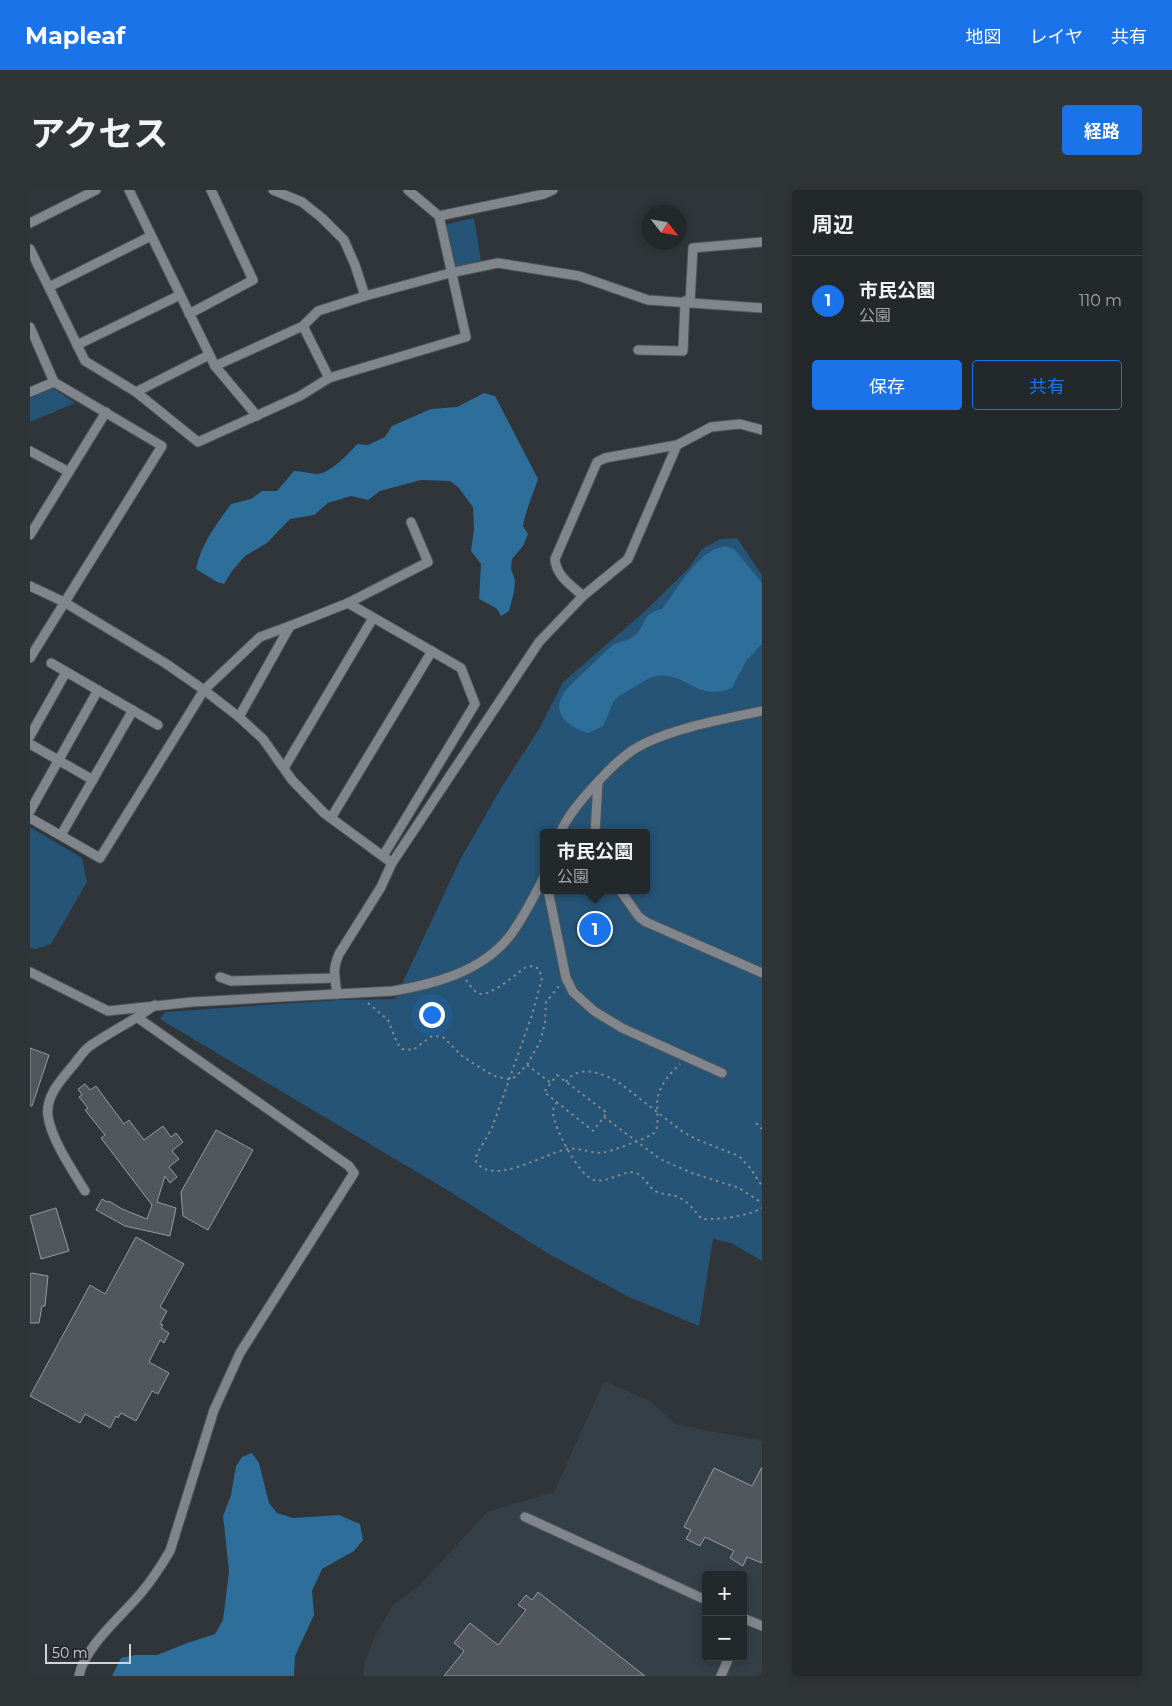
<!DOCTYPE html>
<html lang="ja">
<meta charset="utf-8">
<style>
body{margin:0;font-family:Montserrat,"Noto Sans JP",sans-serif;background:#2f3437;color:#f1f3f6}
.controls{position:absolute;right:15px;bottom:15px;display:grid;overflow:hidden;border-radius:5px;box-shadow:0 2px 8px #0003}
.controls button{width:45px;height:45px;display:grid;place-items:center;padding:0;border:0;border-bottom:1px solid #404447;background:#23282b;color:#f1f3f6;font:25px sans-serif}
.compass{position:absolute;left:612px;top:15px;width:45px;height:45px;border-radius:50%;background:#23282b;box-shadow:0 2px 8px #0003;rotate:121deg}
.scale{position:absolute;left:15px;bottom:12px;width:86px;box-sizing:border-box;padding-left:5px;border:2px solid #d2d5d8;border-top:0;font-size:14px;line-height:18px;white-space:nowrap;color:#d2d5d8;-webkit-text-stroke:4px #262b2f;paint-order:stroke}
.you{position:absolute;left:401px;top:824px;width:18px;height:18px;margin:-12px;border:4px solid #fff;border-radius:50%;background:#1a73e8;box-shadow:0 0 0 8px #1a73e833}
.badge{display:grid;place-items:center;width:32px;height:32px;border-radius:50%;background:#1a73e8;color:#fff;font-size:16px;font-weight:700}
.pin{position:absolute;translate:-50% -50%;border:2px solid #fff;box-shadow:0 1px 5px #0006}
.popup{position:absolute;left:510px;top:639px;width:110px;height:65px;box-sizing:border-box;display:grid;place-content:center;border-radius:5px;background:#23282b;filter:drop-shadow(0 1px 4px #0005);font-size:16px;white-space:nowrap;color:#a3a6a9}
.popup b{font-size:19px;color:#f1f3f6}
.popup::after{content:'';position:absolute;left:50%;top:100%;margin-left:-10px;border:10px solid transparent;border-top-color:#23282b}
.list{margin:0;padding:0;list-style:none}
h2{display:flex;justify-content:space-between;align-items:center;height:65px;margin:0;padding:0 20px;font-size:21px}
h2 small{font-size:16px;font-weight:400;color:#a3a6a9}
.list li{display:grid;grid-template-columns:32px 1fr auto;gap:15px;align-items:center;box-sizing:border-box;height:90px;padding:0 20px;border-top:1px solid #404447}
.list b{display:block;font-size:19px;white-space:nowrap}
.list p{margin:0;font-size:16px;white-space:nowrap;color:#a3a6a9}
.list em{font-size:16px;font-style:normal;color:#a3a6a9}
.actions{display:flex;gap:10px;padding:15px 20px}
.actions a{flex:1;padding:11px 0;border:1px solid #1a73e8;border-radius:5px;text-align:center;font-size:18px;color:#1a73e8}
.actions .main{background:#1a73e8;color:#fff}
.map{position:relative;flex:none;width:732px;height:1486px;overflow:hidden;border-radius:5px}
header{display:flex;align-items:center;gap:30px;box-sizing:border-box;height:70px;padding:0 25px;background:#1a73e8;color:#fff}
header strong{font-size:24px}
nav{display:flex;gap:28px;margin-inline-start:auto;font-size:18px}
.intro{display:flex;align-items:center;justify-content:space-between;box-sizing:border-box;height:120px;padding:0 30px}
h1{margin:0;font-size:35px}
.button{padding:12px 22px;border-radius:5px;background:#1a73e8;color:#fff;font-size:18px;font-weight:700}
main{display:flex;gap:30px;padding:0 30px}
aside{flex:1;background:#23282b;border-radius:5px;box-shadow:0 2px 8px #0003}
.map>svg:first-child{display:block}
.built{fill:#353f48;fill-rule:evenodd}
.green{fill:#265476;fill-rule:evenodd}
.water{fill:#2e6e9b}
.building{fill:#51575c;stroke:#959ba1}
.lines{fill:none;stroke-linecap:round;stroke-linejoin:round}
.minor-casing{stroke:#4f5457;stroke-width:11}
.path{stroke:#83888b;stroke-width:2;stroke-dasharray:2.5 4;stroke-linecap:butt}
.minor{stroke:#80868b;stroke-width:9}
</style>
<header>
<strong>Mapleaf</strong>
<nav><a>地図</a><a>レイヤ</a><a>共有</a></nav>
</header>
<div class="intro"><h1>アクセス</h1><a class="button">経路</a></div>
<main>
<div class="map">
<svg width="732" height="1486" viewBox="0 0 732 1486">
<rect width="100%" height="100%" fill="#2f3539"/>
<path class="built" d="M574 1191 620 1211 645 1234 732 1251V1486H333L334 1474 347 1442 363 1415 390 1395 457 1322 524 1302ZM676 1385H713V1467H676Z"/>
<g class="green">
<polygon points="444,28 451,71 426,77 421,74 416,37 418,34"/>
<polygon points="23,198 45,213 0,232 0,208"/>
<path d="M707 348 732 385V1071L701 1053 683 1049 669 1136 599 1107 519 1064 417 1000 130 829 135 822 309 810 365 809 430 670 471 598 509 539 533 492 613 423 657 380 672 359 690 349ZM514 643H616V700H514Z"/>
<polygon points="0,637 52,668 57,692 21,754 6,759 0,758"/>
</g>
<g class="water">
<path d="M454 203 465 206 508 289C503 305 496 319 493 336L498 344 493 356 482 369 481 379 485 390 484 402 479 421 471 426 466 418 449 409 451 374 441 361 444 339 443 317 428 297 420 291 391 290 350 301 338 310 321 306 298 313 284 325 260 329 237 353 215 366 202 381 194 394 187 392 166 379C171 354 186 335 201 314L221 309 232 301H247L264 281C272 281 281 284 288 284 300 283 320 263 327 254L338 255 355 247 362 236 401 219 427 217Z"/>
<path d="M695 356 704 359 732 393V454L716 471 702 498C667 513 656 481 626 486 620 487 591 504 586 509 579 515 579 529 572 536 569 539 562 541 558 543 549 540 542 537 535 530 518 511 543 493 556 480 565 472 573 463 582 456 588 451 596 452 603 447 618 436 609 424 632 419 648 398 668 360 695 356Z"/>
<polygon points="222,1263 229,1273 239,1313 247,1323 263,1328 309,1325 330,1334 333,1350 324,1361 292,1379 282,1401 284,1425 265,1466 264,1486 82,1486 91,1468 105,1465 127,1465 160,1452 185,1444 193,1430 199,1381 193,1326 201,1305 206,1276 212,1267"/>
</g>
<g class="building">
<polygon points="0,858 19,865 2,916 0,916"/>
<polygon points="55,894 60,900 66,896 94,934 99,930 114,950 133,936 141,947 146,943 153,952 142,961 149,969 139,977 147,987 140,993 135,986 127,1012 146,1018 140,1046 95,1036 66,1020 72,1009 77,1012 79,1011 92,1019 117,1029 122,1015 71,948 75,945 55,920 58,918 49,907 52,905 48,899"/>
<polygon points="186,940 223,960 178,1040 153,1026 151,1002"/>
<polygon points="26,1018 39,1061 11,1069 0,1026"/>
<polygon points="106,1047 154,1074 130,1117 137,1121 130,1134 133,1135 131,1138 139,1143 134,1153 130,1150 119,1172 139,1183 128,1204 122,1201 106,1231 91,1223 88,1228 86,1226 80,1238 55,1224 50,1233 0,1206 60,1095 75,1104"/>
<polygon points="2,1083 18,1086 15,1116 12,1116 9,1133 0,1133 0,1084"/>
<polygon points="732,1277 732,1373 717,1367 713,1376 700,1368 704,1361 675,1347 670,1356 656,1349 661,1340 654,1337 684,1278 722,1296"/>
<polygon points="508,1402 615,1486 414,1486 434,1461 424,1453 440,1433 468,1455 496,1420 488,1415 496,1405 502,1410"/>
</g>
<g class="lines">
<g class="minor-casing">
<g id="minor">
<polyline points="99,0 185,176 273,136 288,121 335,106 420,83 468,73 549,86 618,110 732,118"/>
<polyline points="243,0 272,12 292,28 314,50 325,75 335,106"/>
<polyline points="409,26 514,4 523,0"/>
<polyline points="0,33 66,0"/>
<polyline points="0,59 55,171 106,202 179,165"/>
<polyline points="19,97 121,46"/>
<polyline points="660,112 663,58 732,52"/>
<polyline points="159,124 223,90 181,0"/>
<polyline points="273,136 299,188"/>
<polyline points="0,137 24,192 132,256 0,468"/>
<polyline points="47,155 150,105"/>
<polyline points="608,160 653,161 655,111"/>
<polyline points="185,176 227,226"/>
<polyline points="0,202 24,192"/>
<polyline points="106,202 168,252 270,206 299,188 436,147 409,26 378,0"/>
<polyline points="0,261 39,282"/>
<polyline points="0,345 76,222"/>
<polyline points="0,396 34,412 135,473 174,500 209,527 233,549 262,590 294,623 358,670"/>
<path d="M553 406C541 395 526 386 525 369L567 272 575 268 647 255"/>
<polyline points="318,413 398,372 381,332"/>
<polyline points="21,473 128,535"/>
<polyline points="209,527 260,436 318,413 431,478 445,514 353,666"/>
<polyline points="0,546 36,482"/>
<polyline points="0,554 63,590"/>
<polyline points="254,578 343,428"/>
<polyline points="0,621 68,500"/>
<polyline points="0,628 70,668 174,500 230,447 260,436"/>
<polyline points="301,628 402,461"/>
<path d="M530 643C538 625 551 610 564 596 576 583 588 570 603 560 633 540 697 528 732 521"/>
<polyline points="565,643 568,592"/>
<polyline points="31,645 103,520"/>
<polyline points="518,700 536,788 543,802 564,821 592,838 692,883"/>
<polyline points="590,700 609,727 616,732 732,783"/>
<path d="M0 782 78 821 162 812 363 801C404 794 451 782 479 747 493 729 503 708 514 687"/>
<polyline points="190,787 201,791 305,788"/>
<path d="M307 804C305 787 302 780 309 764L351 697 362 673 509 452 553 406 598 369 647 255 681 237 710 234 732 240"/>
<path d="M55 1001C43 981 21 949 18 926 15 905 33 888 45 873 49 868 54 860 60 856 81 841 104 831 125 815"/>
<polyline points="495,1327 676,1410"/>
<polyline points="713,1428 732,1436"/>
<path d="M49 1486C54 1457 92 1426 111 1403 122 1390 131 1376 140 1361L184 1220 210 1163 324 983 319 976 108 828"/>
<polyline points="691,1486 699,1467"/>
</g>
</g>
<g class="path">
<path d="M436 790C440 795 444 803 451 804 462 805 486 784 496 777L503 776 509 779 512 788 502 825 462 938 448 962 445 970C461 998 513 964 537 959 548 957 559 963 571 963 577 963 620 947 624 943 631 936 625 915 628 906 631 894 641 882 650 874"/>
<polyline points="338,813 358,830 367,853 372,859 383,860 402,846 413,847 432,866 457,882 467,887 479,889 485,887 497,875 510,852 515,833 516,812 529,796"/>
<polyline points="497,875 521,893"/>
<polygon points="527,885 577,923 563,941 514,902"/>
<path d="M536 892C548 874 571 883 587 891L653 942 668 950 709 966 720 978 732 996"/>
<path d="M527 912C525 916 523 918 523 923 524 938 549 986 564 990 579 994 596 977 608 984 615 988 618 996 625 1001 632 1005 643 1004 650 1008 660 1013 665 1022 672 1029 689 1030 718 1026 732 1018"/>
<polyline points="574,927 630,969 662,983 709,998 732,1013"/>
<polyline points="726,933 732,939"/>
</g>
<use href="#minor" class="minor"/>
</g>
</svg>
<div class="controls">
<button>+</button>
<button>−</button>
</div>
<svg class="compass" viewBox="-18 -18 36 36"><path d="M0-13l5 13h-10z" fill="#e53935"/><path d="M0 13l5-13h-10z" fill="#a3a6a9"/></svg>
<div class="scale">50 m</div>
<div class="you"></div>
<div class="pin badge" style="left:565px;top:739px">1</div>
<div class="popup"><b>市民公園</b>公園</div>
</div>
<aside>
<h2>周辺<small></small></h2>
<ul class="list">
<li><span class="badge">1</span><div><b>市民公園</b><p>公園</p></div><em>110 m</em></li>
</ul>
<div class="actions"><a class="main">保存</a><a>共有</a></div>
</aside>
</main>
